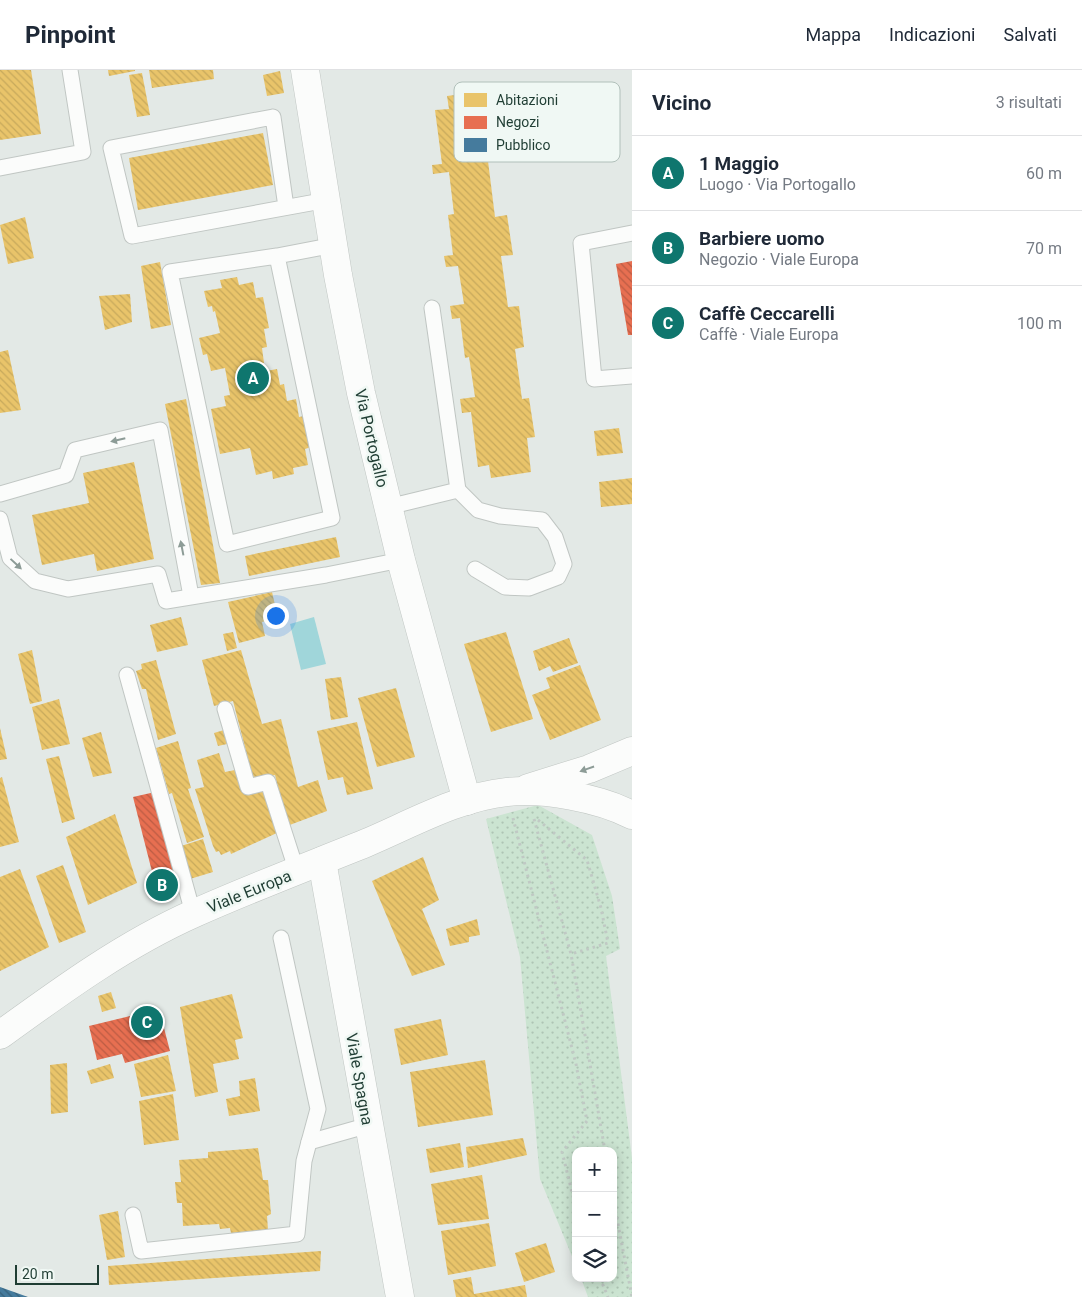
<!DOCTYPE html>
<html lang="it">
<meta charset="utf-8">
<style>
body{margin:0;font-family:Roboto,sans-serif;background:#f6f6f7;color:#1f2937}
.controls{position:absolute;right:15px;bottom:15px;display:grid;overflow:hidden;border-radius:10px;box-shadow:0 2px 12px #0003}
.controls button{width:45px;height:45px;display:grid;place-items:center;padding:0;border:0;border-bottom:1px solid #e0e1e3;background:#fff;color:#1f2937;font:25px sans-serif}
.scale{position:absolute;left:15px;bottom:12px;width:84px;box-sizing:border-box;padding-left:5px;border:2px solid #1f3d33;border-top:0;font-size:14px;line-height:18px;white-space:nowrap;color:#1f3d33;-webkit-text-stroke:4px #f0f8f4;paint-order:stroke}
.you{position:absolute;left:275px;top:545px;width:18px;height:18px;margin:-12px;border:4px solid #fff;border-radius:50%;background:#1a73e8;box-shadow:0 0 0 8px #1a73e833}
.badge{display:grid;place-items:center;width:32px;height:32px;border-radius:50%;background:#0f766e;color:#fff;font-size:16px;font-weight:700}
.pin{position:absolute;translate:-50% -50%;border:2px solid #fff;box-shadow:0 1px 5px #0006}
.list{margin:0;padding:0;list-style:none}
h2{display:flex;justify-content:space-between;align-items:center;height:65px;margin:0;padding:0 20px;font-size:21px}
h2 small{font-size:16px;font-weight:400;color:#747a83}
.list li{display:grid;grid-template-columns:32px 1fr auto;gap:15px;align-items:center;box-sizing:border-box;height:75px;padding:0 20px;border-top:1px solid #e0e1e3}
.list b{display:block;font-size:19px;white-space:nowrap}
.list p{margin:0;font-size:16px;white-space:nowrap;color:#747a83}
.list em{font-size:16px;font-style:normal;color:#747a83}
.icon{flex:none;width:28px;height:28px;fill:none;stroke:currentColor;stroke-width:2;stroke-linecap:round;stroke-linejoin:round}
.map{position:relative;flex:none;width:632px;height:1227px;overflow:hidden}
header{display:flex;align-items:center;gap:30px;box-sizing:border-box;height:70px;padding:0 25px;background:#fff;border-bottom:1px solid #e0e1e3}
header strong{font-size:24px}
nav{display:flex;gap:28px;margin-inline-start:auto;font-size:18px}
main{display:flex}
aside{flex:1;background:#fff}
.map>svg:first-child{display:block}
.park{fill:url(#park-dots)}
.water{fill:#a0d6da}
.homes{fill:url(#homes-back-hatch)}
.shops{fill:url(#shops-back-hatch)}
.public{fill:url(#public-back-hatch)}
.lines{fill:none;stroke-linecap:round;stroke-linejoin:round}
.service-casing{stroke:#c0c6c3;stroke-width:17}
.minor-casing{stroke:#c0c6c3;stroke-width:29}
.tertiary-casing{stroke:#c0c6c3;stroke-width:29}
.path{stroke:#c0c9c4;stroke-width:3;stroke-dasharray:2.5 4;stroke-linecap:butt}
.service{stroke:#fbfcfb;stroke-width:15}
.minor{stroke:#fbfcfb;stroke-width:28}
.tertiary{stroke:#fbfcfb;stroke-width:28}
.oneway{fill:#8d9c97}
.labels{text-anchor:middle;stroke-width:5;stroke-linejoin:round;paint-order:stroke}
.street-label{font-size:16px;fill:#1f3d33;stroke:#f0f8f4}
.key{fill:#f0f8f4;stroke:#b1c0ba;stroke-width:1}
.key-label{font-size:14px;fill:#1f3d33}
</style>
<header>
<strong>Pinpoint</strong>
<nav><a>Mappa</a><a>Indicazioni</a><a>Salvati</a></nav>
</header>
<main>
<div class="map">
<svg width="632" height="1227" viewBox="0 0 632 1227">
<defs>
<pattern id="park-dots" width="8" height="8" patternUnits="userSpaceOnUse" patternTransform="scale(1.25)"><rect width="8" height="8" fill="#cbe4d1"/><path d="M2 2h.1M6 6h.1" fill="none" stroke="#aec4b4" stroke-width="1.8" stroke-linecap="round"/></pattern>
<pattern id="homes-back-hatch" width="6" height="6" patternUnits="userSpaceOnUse" patternTransform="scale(1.25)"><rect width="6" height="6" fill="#e9c46a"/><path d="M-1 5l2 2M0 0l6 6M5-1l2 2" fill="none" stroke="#c7a95c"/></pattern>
<pattern id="shops-back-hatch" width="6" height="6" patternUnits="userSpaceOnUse" patternTransform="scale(1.25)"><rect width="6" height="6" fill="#e76f51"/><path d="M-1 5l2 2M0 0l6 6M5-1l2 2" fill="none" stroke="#bb5c44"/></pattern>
<pattern id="public-back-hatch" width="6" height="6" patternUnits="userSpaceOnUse" patternTransform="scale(1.25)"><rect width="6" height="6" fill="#457b9d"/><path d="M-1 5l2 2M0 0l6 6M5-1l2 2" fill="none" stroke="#36617a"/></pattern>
</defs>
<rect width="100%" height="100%" fill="#e3e9e6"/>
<polygon class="park" points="538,735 592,765 612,826 620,879 606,886 632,1088 632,1227 588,1227 581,1208 613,1208 613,1081 576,1081 576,1196 540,1109 520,887 486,749"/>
<polygon class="water" points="314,547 326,594 301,600 290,554"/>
<g class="homes">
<polygon points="0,0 31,0 41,64 0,70"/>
<polygon points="108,0 135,0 135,1 109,6"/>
<polygon points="149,0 213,0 214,9 152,18"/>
<polygon points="280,1 284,23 267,26 263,5"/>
<polygon points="142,3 150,45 137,47 129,5"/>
<polygon points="477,22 482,59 492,58 496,90 488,91 495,147 507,145 513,185 501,186 508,237 519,236 524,277 515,279 522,329 529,328 535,367 527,368 531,402 491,408 489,395 478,397 471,342 462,343 460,329 475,327 469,287 465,288 460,248 452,249 450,236 464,234 458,196 446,197 444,186 453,185 448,145 454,144 449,102 433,104 432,95 442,94 435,40 449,39 447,26"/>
<polygon points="263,63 273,115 138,140 129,88"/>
<polygon points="25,147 34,188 8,194 0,155"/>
<polygon points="160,192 171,255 151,259 141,196"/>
<polygon points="237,207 239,215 253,212 256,228 263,227 269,258 264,259 267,277 262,278 264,293 259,294 261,302 277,299 280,315 284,314 287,331 296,329 299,347 304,346 311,377 305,379 308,395 293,398 294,404 273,409 272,401 256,405 250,378 220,384 211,339 226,336 224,326 230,325 225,298 211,301 207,284 203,285 199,268 220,263 215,241 213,242 212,236 208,237 204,221 222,218 220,210"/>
<polygon points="130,224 132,252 105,260 99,226"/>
<polygon points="8,280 21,340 0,343 0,282"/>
<polygon points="186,329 220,513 201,515 165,334"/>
<polygon points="619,358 623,383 597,386 594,361"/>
<polygon points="134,392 154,489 97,501 94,484 42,495 32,445 89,433 83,403"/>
<polygon points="632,408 632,434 601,437 599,412"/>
<polygon points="336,467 340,487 249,506 245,486"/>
<polygon points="272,522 278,548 262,552 265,566 239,573 228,532"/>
<polygon points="181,547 188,575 157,582 150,555"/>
<polygon points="233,562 237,578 227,581 223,564"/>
<polygon points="506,562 533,649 491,662 464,574"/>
<polygon points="569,568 578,593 553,602 550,596 539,601 533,581"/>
<polygon points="32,580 42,631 30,634 18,584"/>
<polygon points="241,580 262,654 281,649 298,717 318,710 327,741 287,756 275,705 254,712 233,631 214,636 202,590"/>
<polygon points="156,590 176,664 158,670 146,619 142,619 136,601 142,599 141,594"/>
<polygon points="580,595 601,650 550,670 532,625 550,618 546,608"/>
<polygon points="341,607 348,647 331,650 325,609"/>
<polygon points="396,618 415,687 377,697 358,628"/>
<polygon points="59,629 70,674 42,680 32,637"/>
<polygon points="357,652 373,719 347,725 343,707 328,710 317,661"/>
<polygon points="0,658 7,689 0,690"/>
<polygon points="224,660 227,674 218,676 214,663"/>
<polygon points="101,662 112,703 93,707 82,668"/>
<polygon points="178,671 191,718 188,719 204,767 187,773 172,723 169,724 156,678"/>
<polygon points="219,683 225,702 240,699 248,724 268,718 279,762 231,784 230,781 221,785 219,781 216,782 213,776 195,719 204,717 197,690"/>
<polygon points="59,686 75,749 62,753 46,689"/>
<polygon points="2,707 19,772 0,777 0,708"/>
<polygon points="115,744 137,813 88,835 66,767"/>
<polygon points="203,769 213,802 190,809 181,776"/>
<polygon points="423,787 439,830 422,839 445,895 412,906 372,811"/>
<polygon points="63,795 86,862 59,873 36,806"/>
<polygon points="20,799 49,877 0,901 0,807"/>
<polygon points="477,849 480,865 469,867 469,872 450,876 446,859"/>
<polygon points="111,922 116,938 102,942 98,926"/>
<polygon points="232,924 243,968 235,970 239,989 213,994 218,1022 195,1027 180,937"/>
<polygon points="441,949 448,985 401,995 394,959"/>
<polygon points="168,985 176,1021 141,1027 134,994"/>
<polygon points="485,990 493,1045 418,1057 410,1002"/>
<polygon points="67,993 68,1042 51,1044 50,995"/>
<polygon points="110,994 114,1008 91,1014 87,1001"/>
<polygon points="255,1008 260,1041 229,1046 226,1029 240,1026 239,1011"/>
<polygon points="173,1024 179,1070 144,1075 139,1031"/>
<polygon points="523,1068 527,1085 468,1098 466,1077"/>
<polygon points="460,1073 464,1097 430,1103 426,1079"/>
<polygon points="258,1078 263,1110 268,1110 271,1144 267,1146 268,1160 231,1163 230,1158 220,1159 219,1154 183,1156 182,1133 177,1133 175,1112 181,1112 179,1090 208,1088 208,1082"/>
<polygon points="482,1105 489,1149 438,1155 431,1114"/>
<polygon points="118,1141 125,1187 107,1190 99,1145"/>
<polygon points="489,1153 496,1196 448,1205 441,1161"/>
<polygon points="546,1173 555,1202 524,1212 515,1183"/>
<polygon points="321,1181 320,1201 109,1215 108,1196"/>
<polygon points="471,1207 474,1224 525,1215 527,1227 456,1227 453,1210"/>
</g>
<g class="shops">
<polygon points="632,191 632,265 628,265 616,194"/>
<polygon points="155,722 180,820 159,829 133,727"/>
<polygon points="159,939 170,981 125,993 122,984 97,990 89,956"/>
</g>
<polygon class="public" points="0,1217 28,1227 0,1227"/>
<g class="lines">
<g class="service-casing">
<g id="service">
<polyline points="0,98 83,82 70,0"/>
<polyline points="286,137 273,47 111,78 132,166 327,130"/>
<polyline points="632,163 581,173 594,309 632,306"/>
<polyline points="277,186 170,202 227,474 332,448 277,186 334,175"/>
<polyline points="458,420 478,440 500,446 542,450 555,467 564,494 558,507 529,518 505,517 475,499"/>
<polyline points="0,424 66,405 75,380 160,360 191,526"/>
<polyline points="388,437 458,420 432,238"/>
<polyline points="0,449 10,488 35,511 68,519 158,504 166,531 326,505 401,490"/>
<polyline points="127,605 193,843"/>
<polyline points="225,639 248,717 268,712 297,802"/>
<polyline points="281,868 318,1039 309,1072"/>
<polyline points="133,1145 141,1181 297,1164 304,1091 309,1072 369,1055"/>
</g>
</g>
<g class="minor-casing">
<g id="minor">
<polyline points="305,0 338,205 361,323 401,490 467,731"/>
<polyline points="322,791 400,1227"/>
</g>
</g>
<g class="tertiary-casing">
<g id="tertiary">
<polyline points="528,718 589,699 632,681"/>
<path d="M0 965C62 920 125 874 195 843 251 818 309 796 366 773 411 754 458 727 507 722 544 718 599 728 632 745"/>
</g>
</g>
<g class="path">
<polyline points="513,748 576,994 587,1051 562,1082 576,1138"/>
<polyline points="534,749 571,884 605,1081"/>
<polyline points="538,750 587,790 601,838 608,873 571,884"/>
<polyline points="613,1128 632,1227"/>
<polyline points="600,1208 608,1227"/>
</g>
<use href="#service" class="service"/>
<use href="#minor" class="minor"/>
<use href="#tertiary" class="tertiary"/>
</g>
<defs><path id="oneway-solid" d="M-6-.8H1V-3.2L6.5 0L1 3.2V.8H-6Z" transform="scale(1.25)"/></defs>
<g class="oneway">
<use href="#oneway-solid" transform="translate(118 370) rotate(167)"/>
<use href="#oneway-solid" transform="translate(182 478) rotate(-101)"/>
<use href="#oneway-solid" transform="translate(16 494) rotate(43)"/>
<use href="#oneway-solid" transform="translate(587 699) rotate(161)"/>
</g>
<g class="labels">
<g class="street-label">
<text transform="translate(372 368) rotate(77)" y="6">Via Portogallo</text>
<text transform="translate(249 821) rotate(-22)" y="6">Viale Europa</text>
<text transform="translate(360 1009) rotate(80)" y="6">Viale Spagna</text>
</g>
</g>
<rect x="454" y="12" width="166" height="80" rx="8" class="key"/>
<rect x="464" y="23" width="23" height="14" fill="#e9c46a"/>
<rect x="464" y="46" width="23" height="13" fill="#e76f51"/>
<rect x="464" y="68" width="23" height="14" fill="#457b9d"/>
<g class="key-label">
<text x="496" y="35">Abitazioni</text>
<text x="496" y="57">Negozi</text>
<text x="496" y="80">Pubblico</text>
</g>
</svg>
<div class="controls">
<button>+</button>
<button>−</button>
<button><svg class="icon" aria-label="layers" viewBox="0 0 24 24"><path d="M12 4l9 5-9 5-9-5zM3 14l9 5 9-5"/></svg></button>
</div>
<div class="scale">20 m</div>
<div class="you"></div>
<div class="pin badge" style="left:253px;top:308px">A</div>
<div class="pin badge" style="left:162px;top:815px">B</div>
<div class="pin badge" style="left:147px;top:952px">C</div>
</div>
<aside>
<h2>Vicino<small>3 risultati</small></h2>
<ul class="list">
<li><span class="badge">A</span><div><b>1 Maggio</b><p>Luogo · Via Portogallo</p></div><em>60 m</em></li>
<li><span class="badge">B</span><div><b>Barbiere uomo</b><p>Negozio · Viale Europa</p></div><em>70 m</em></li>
<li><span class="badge">C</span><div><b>Caffè Ceccarelli</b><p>Caffè · Viale Europa</p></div><em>100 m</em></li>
</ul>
</aside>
</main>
